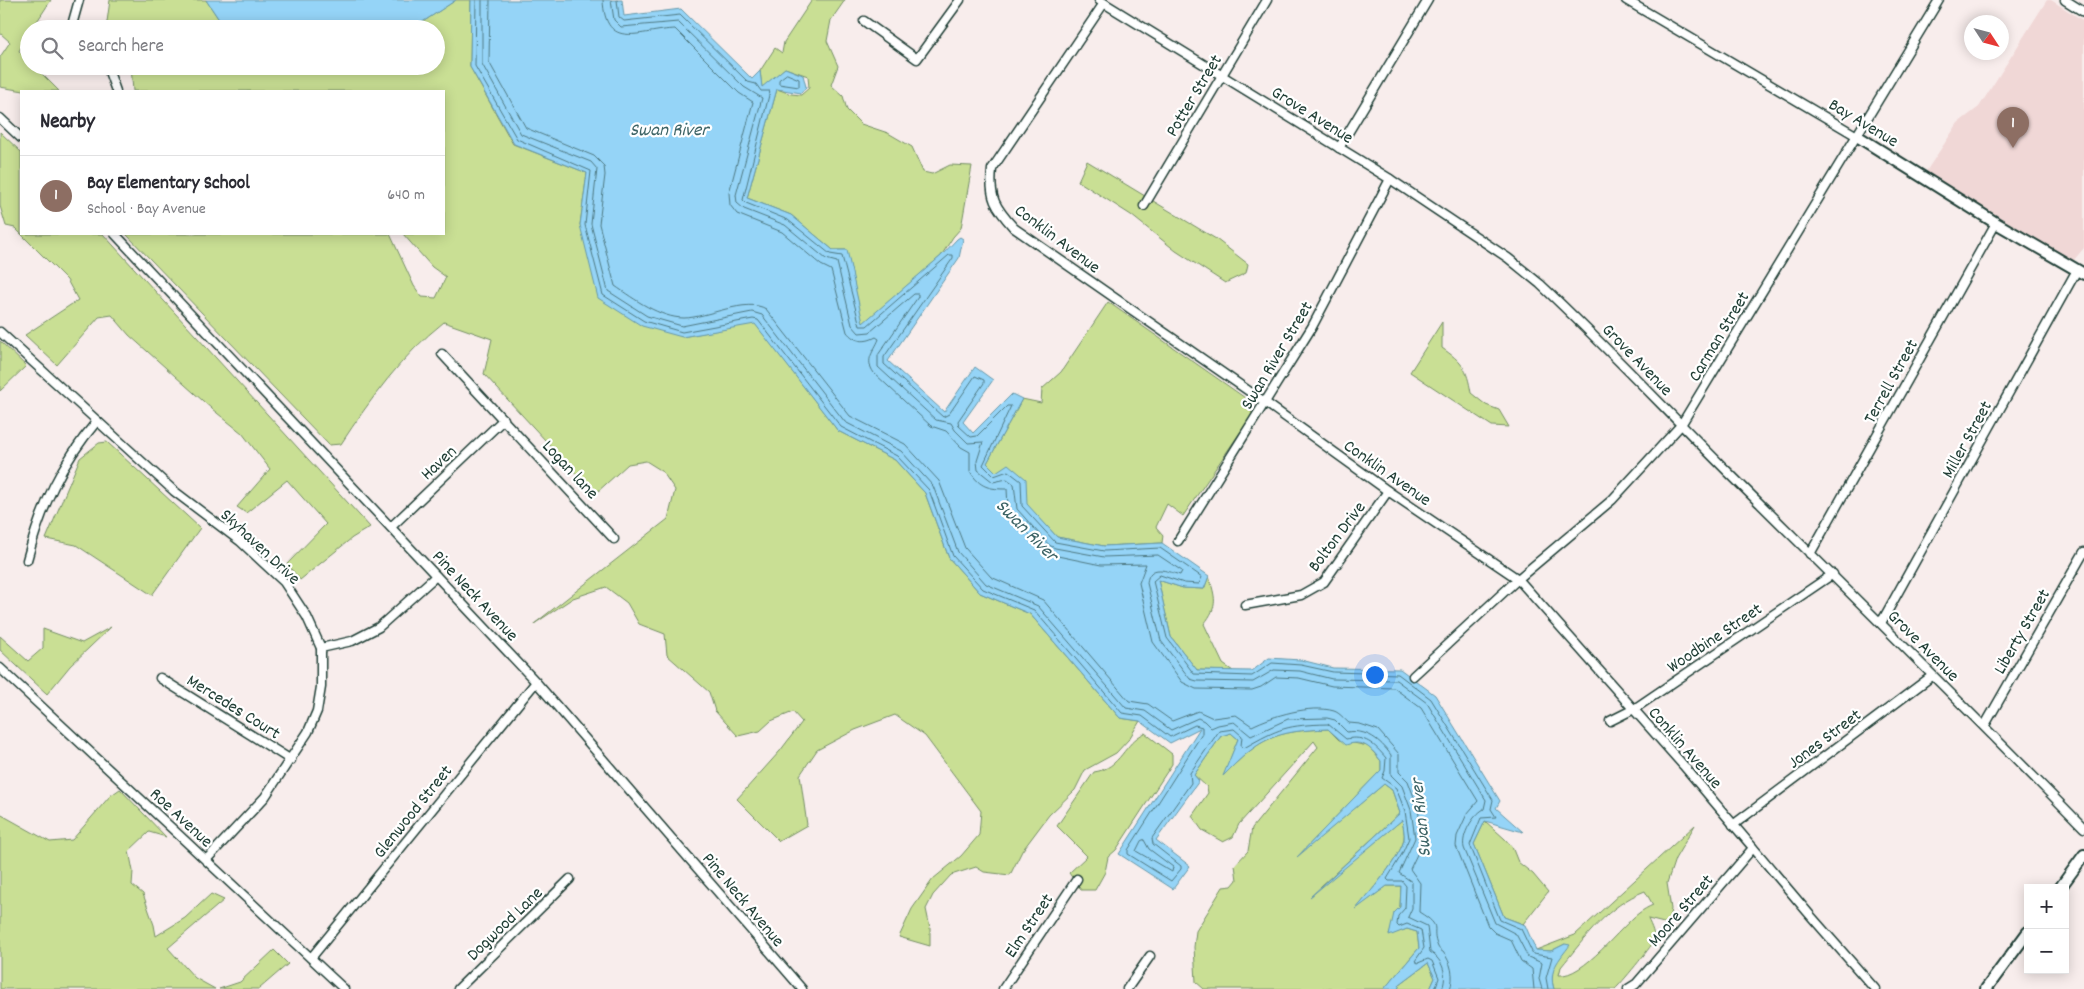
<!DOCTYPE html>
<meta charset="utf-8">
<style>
body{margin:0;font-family:Dekko,sans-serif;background:#f7f7f7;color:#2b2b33}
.controls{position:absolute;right:15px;bottom:15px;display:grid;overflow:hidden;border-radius:0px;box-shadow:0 2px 12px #0003}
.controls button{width:45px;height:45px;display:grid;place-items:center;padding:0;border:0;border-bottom:1px solid #e1e1e2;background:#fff;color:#2b2b33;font:25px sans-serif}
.compass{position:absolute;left:1964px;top:15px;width:45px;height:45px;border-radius:50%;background:#fff;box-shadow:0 2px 12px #0003;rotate:126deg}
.you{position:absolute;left:1374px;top:674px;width:18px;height:18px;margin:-12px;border:4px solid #fff;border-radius:50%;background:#1a73e8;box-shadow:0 0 0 8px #1a73e833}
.badge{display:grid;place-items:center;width:32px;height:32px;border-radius:50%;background:#111827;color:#fff;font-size:16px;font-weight:700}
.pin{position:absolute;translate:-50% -41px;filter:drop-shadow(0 1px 2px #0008)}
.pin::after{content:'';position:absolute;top:26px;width:18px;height:15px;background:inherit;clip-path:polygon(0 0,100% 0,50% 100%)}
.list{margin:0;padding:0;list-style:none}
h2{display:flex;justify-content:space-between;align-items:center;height:65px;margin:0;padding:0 20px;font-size:21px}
h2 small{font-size:16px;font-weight:400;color:#7c7c81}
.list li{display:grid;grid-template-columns:32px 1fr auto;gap:15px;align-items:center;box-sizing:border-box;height:80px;padding:0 20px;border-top:1px solid #e1e1e2}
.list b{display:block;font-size:19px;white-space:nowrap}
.list p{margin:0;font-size:16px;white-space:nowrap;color:#7c7c81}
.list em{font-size:16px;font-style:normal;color:#7c7c81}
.icon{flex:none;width:28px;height:28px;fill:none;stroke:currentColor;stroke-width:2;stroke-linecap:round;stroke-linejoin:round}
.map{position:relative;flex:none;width:2084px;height:989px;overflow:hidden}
.search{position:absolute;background:#fff;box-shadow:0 2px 12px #0003;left:20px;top:20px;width:425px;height:55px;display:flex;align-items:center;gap:12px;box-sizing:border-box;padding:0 18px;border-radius:28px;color:#7c7c81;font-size:19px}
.panel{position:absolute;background:#fff;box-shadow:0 2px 12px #0003;left:20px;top:90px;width:425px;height:145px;border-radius:0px}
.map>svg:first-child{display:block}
.built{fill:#f0d7d6}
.green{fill:#c9df94;stroke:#748e64;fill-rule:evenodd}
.water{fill:#95d4f7;stroke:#6698a9}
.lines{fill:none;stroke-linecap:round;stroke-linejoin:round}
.shore{stroke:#4e7982;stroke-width:1}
.minor-casing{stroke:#1f3d34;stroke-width:11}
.tertiary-casing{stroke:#1f3d34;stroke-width:14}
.minor{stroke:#fff;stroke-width:8}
.tertiary{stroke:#fff;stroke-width:10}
.labels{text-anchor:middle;stroke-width:4.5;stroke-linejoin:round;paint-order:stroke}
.street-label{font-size:18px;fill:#1f3d34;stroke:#fff}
.water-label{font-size:19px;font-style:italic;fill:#3c6365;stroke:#fff}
</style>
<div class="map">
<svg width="2084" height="989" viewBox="0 0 2084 989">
<rect width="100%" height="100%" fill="#f8edec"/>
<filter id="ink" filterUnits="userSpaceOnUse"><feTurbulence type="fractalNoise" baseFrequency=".02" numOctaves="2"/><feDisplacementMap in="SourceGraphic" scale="10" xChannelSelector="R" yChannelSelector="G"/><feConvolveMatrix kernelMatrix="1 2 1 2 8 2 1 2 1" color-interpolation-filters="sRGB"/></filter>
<g filter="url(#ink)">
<polygon class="built" points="2047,0 2051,0 2084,21 2084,248 2073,261 1925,173 1958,123 1979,107"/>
<g class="green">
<polygon points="0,0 51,0 32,29 29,29 29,33 19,51 29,61 29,66 34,66 59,91 24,91 0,87 0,57 10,42 0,33"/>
<polygon points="110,0 206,0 220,21 234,29 106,29"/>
<path d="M456 0H471L470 67 513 144 587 173 580 225 682 337 755 323 838 431 895 460 925 493 949 558 980 593 1030 614 1120 718 1140 721 1129 739 1116 753 1085 770 1075 790 1049 815 1022 851 1010 875 984 872 976 867 951 875 933 895 926 909 930 928V946L899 937 912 909 933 879 961 856 979 835 981 811 925 736 895 715 855 730 817 750 800 775 807 825 779 841 737 799 780 751 802 722 793 712 771 721 760 731 738 736 715 711 709 692 667 655 665 634 639 624 627 603 606 587 573 598 534 624 668 519 675 490 662 471 646 461 628 464 595 494 484 374 492 339 444 322C402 355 370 400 341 444L329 445 126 234H390L414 286 422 297 436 298 446 277 432 267 403 234H444V91H133L131 66H436V29H412Z"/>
<polygon points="812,0 845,0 831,20 827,41 838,66 831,85 843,96 847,110 861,124 888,133 912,147 923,172 932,174 950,165 972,166 961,228 953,237 941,256 863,324 846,250 833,250 791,215 747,198 777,89 791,94 801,95 809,88 808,76 785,68 762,88 760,71 775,48 782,53 784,42"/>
<polygon points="0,132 21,152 21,234 15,228 6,226 0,206"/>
<polygon points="1087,161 1216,239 1248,264 1246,273 1225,283 1176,251 1131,215 1078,181"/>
<polygon points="21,234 103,234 370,527 352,538 300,580 287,564 326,524 287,480 246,513 237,507 270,469 242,433 212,409 129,335 112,315 99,317 57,365 25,335 78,300 67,280"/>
<polygon points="1108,302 1251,402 1252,415 1183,516 1167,504 1156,527 1163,535 1162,543 1104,546 1057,537 987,463 1022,399 1041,403 1042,389 1061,372"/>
<path d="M1442 322V348C1462 362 1467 368 1471 393L1486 405 1499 410 1509 427 1492 426 1410 372Z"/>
<polygon points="0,341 26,366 0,391"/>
<polygon points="107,442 200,528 152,595 76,545 46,539 80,458 99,443"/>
<path d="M1209 576C1215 598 1219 605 1204 624L1223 664 1233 671 1197 670 1171 637 1158 580 1183 588 1204 589Z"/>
<polygon points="111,627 70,666 47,694 0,650 0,636 28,661 43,648 43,629 82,643"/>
<path d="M1328 729 1339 740 1368 746 1381 761V770L1302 852 1384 784 1392 790 1400 813 1320 887 1402 820C1403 825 1405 833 1404 839 1401 857 1370 892 1358 907L1387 886H1401L1400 907 1389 935 1407 929 1417 932 1419 948 1384 989H1204L1196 982 1194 947 1196 931 1223 887 1232 886 1237 880 1235 865 1248 851 1252 828 1318 747 1314 741 1239 824 1233 837 1223 842 1202 830 1192 816 1208 793 1207 787 1194 775 1221 736 1231 733 1238 739 1224 775C1261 737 1275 731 1328 729Z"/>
<path d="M1145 733 1172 754V764L1116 850 1108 857 1105 872 1095 890H1081L1069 873 1087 856 1057 826 1094 772C1122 768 1123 743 1145 733Z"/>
<polygon points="120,789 166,837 149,832 129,851 133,871 132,885 143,894 154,925 156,936 185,918 211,894 224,900 168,948 195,978 215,989 0,989 0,814 50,842 72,840 110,796"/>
<polygon points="1485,821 1505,839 1512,847 1518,862 1533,874 1548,892 1523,924 1504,917 1474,844"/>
<path d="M1695 825 1675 859 1667 883 1671 909 1668 924 1648 919C1651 926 1656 935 1653 942 1652 946 1620 985 1615 989H1554C1548 972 1557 960 1565 944L1551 951 1536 950 1575 935ZM1645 891 1653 905C1648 907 1643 910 1639 913 1621 926 1583 978 1559 975L1561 967C1585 938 1608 905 1645 891Z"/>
<polygon points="274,950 288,964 259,989 219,989 240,982"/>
<polygon points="1428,963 1435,978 1430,989 1398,989 1400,984"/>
</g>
<g class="water">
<polygon points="206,0 456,0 412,29 234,29 220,21"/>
<path d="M471 0H622L624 16 681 9 752 79 760 71 762 87 785 68 803 75 806 87 801 93 777 89 747 198 791 215 833 250H847L863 323 941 256 957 239 960 237 963 239 959 258 888 361 944 412 975 367 993 380 963 422 973 433 1012 394 1022 399 987 463 996 472 1008 464 1026 479 1027 504 1057 537 1104 546 1162 543 1209 576 1204 589 1183 588 1158 580 1171 637 1197 670 1252 671 1269 658 1301 660 1333 668 1400 669 1435 695 1500 801 1496 808 1523 832 1485 821 1474 844 1504 917 1525 925 1536 950 1551 951 1565 944 1570 945C1559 960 1548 970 1554 989H1430L1435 978 1428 963 1400 984 1398 989H1384L1419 948 1417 932 1407 929 1389 936 1394 913 1400 907 1401 886H1387L1356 909C1370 892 1398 861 1404 840 1405 834 1403 826 1402 820L1310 897 1400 813 1392 790 1384 784 1297 857 1381 770V761C1371 748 1363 739 1346 745L1328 729C1274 731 1260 738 1223 776L1238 739 1231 733 1221 736 1194 775 1199 781 1156 840 1190 866 1173 889 1119 854 1200 728 1170 743 1140 721 1120 718 1030 614 980 593 949 558 925 493 895 460 838 431 755 324 682 337 642 326 598 298 580 225 587 173 514 144 470 67Z"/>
</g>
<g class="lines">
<g class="shore">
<path d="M476 0 475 66 517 139 591 171 585 225 603 295 644 321 682 332 753 319 758 320 841 427 897 456 929 490 953 556 983 589 1034 610 1122 713 1142 716 1170 737 1195 725 1202 727V734L1128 850V854L1171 881 1181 869V866L1153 844 1152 838 1191 783 1190 773 1219 731 1234 729 1242 736 1241 746 1244 748C1279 728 1287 725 1328 724L1346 739C1365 735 1374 744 1386 758L1385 771 1382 778 1396 788 1405 811 1409 838 1402 854 1387 879 1389 881H1402L1406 886 1405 908 1398 916 1397 925 1399 927 1407 924 1421 930 1424 948 1415 961 1418 963 1428 959 1432 961 1439 978 1435 989"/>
<path d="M482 0V64L521 134 591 162 597 169 591 224 608 291 647 316 682 326 752 312 762 315 845 422 901 451 933 486 958 552 986 584 1038 606 1126 708 1145 711 1171 730 1198 718 1204 721 1211 728 1218 725 1234 722 1251 736 1288 719 1327 718 1335 720 1347 732C1367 729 1380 740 1391 755V775L1402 786 1411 810 1415 838 1399 873 1412 882V908L1408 917 1427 926 1430 952C1443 960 1448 975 1442 989"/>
<path d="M490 0 489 62 526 128 594 156 604 166 605 175 599 224 615 286C634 299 660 318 684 318 706 318 747 297 766 309L850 416 905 444 939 481 965 548 991 577 1043 600 1129 701 1148 704 1172 721 1198 711 1213 718 1236 715 1252 726C1272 716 1311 704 1334 711 1340 713 1344 719 1349 723L1360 724 1378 730 1399 754V772L1408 781 1417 805 1423 836 1421 846 1410 869 1420 883 1419 912C1445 928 1429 927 1438 947 1438 948 1442 952 1443 952 1451 962 1455 977 1450 989"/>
<path d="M603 0C605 52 641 30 675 29L739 93 753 102 729 193 730 205 737 214 782 232 821 265 831 270 847 332C855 342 865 343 876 337L879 339C874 352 864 359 874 373L931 426 946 431 961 447 970 452V471C980 488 990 489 1007 489L1008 507 1011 515 1048 554 1101 565 1146 564 1139 583 1153 642 1182 682 1196 689 1252 690 1261 687 1276 677 1299 678 1332 686 1394 688 1421 708 1478 801 1467 814 1457 836 1456 846 1488 926 1495 933 1511 940 1521 961 1532 969 1534 989"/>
<path d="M611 0 614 20 621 27 678 22 744 87 762 98 736 195 737 203 744 209 785 225 826 259 837 262 852 325 859 333 870 332 914 294H918V297L878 355V367L936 420 951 423 955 430 968 443 983 442 977 461 978 470 993 482 1007 479 1014 484 1017 509 1049 545 1055 548 1104 557 1158 555 1182 571 1180 575C1167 571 1149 563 1147 583L1161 641 1190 679 1197 681 1253 682 1274 670 1300 671 1332 679 1396 680 1427 703 1486 800 1484 809C1473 815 1461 835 1464 848L1495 923 1516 934 1528 957 1542 963 1539 979 1542 989"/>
<polyline points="617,0 619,17 624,21 680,15 748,82 756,84 761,91 770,91 743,200 746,203 788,220 830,254 842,256 860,326 867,326 949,255 953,255 953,258 884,357 884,364 943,417 949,414 975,376 984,380 984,383 958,421 959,426 971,437 977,436 1007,406 1011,406 983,465 994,476 1008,471 1021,481 1022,506 1055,542 1104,551 1160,548 1202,577 1199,584 1184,583 1160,575 1153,581 1167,638 1194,674 1252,676 1272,663 1301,665 1333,672 1398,674 1431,699 1493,800 1491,809 1496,817 1481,818 1470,845 1500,920 1521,929 1533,954 1552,957 1546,978 1548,989"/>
<polygon points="787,74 799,79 799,87 779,84 779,80"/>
<polygon points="1144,840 1149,849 1173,867 1172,872 1136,851 1141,841"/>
</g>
<g class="minor-casing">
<g id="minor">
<path d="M1099 0 1390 179 1508 258 1540 284C1604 344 1664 408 1726 470 1846 589 1966 707 2084 828"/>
<polyline points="1626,0 1857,136"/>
<polyline points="2065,0 2084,12"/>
<path d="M1104 3 992 169C989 198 995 207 1014 228L1266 403 1388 491 1518 579 1683 765 1810 915 1875 989"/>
<polyline points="864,21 917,59 960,0"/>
<polyline points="76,29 72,25 79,0"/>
<polyline points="107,66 116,91"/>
<polyline points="0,118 21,138"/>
<polyline points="1339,148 1428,0"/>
<polyline points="1144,206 1267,0"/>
<polyline points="115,234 536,682 802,989"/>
<polyline points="0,332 174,491 240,541 284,582 307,617 321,648 321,687 317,711 308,732 265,797 206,860"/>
<polyline points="442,354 614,539"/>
<polyline points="391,527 504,419"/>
<polyline points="1178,541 1312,327 1390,179"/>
<polyline points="1810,554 1996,223"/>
<path d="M27 560C42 505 60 465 97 421"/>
<polyline points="1245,605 1301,595 1324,582 1388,491"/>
<polyline points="1881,623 2077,270"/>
<polyline points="321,648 352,641 379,627 436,576"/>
<polyline points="0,668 344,989"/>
<polyline points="1413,676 1518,579 1612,500 1681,425 1939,0"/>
<polyline points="160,678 291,760"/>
<polyline points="1610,721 1634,709 1833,574"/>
<polyline points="1985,725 2084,552"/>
<polyline points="1733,825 1932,676"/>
<polyline points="311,958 536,682"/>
<polyline points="458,989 570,879"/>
<polyline points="1003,989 1077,879"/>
<polyline points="1127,989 1150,956"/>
<polyline points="1628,989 1636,984 1753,848"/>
</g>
</g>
<g class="tertiary-casing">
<g id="tertiary">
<polyline points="1857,136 1996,223 2084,274"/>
<polyline points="2060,888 2084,855"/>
<polyline points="1986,989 2028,932"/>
</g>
</g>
<use href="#minor" class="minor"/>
<use href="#tertiary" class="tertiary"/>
</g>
</g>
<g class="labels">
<g class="street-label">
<text transform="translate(1193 95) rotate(-59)" y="6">Potter Street</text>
<text transform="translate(1313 114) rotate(32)" y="6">Grove Avenue</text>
<text transform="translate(1864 122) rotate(31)" y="6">Bay Avenue</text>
<text transform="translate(1058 238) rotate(37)" y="6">Conklin Avenue</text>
<text transform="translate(1718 336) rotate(-59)" y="6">Carman Street</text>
<text transform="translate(1276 355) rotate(-59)" y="6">Swan River Street</text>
<text transform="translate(1638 359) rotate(46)" y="6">Grove Avenue</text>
<text transform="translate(1890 381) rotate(-61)" y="6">Terrell Street</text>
<text transform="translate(1966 439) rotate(-61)" y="6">Miller Street</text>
<text transform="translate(438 462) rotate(-43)" y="6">Haven</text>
<text transform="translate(571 469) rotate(47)" y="6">Logan lane</text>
<text transform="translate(1388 472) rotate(35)" y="6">Conklin Avenue</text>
<text transform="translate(1336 536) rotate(-53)" y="6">Bolton Drive</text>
<text transform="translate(261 546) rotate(43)" y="6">Skyhaven Drive</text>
<text transform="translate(476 595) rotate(47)" y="6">Pine Neck Avenue</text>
<text transform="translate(2021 631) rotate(-60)" y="6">Liberty Street</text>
<text transform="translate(1714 637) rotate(-34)" y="6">Woodbine Street</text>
<text transform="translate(1924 645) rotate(45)" y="6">Grove Avenue</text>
<text transform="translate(234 706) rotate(32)" y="6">Mercedes Court</text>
<text transform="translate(1824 738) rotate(-37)" y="6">Jones Street</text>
<text transform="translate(1686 747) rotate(49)" y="6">Conklin Avenue</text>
<text transform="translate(412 811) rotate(-51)" y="6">Glenwood Street</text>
<text transform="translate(182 817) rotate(43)" y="6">Roe Avenue</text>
<text transform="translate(744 899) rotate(50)" y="6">Pine Neck Avenue</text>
<text transform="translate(1680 910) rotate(-49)" y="6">Moore Street</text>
<text transform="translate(504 923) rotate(-44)" y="6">Dogwood Lane</text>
<text transform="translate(1028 925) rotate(-56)" y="6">Elm Street</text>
</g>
<g class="water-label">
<text x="669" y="135">Swan River</text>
<text transform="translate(1028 529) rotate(45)" y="7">Swan River</text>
<text transform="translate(1419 818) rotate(-96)" y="7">Swan River</text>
</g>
</g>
</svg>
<div class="controls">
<button>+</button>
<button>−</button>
</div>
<svg class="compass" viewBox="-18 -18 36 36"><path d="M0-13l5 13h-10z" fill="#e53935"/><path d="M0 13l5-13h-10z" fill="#7c7c81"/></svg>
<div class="you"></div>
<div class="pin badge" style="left:2013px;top:148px;background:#8d6e63">1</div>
<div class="search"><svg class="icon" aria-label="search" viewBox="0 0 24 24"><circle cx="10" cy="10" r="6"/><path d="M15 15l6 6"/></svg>Search here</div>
<section class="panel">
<h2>Nearby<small></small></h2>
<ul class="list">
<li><span class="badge" style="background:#8d6e63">1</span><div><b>Bay Elementary School</b><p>School · Bay Avenue</p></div><em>640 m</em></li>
</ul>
</section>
</div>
